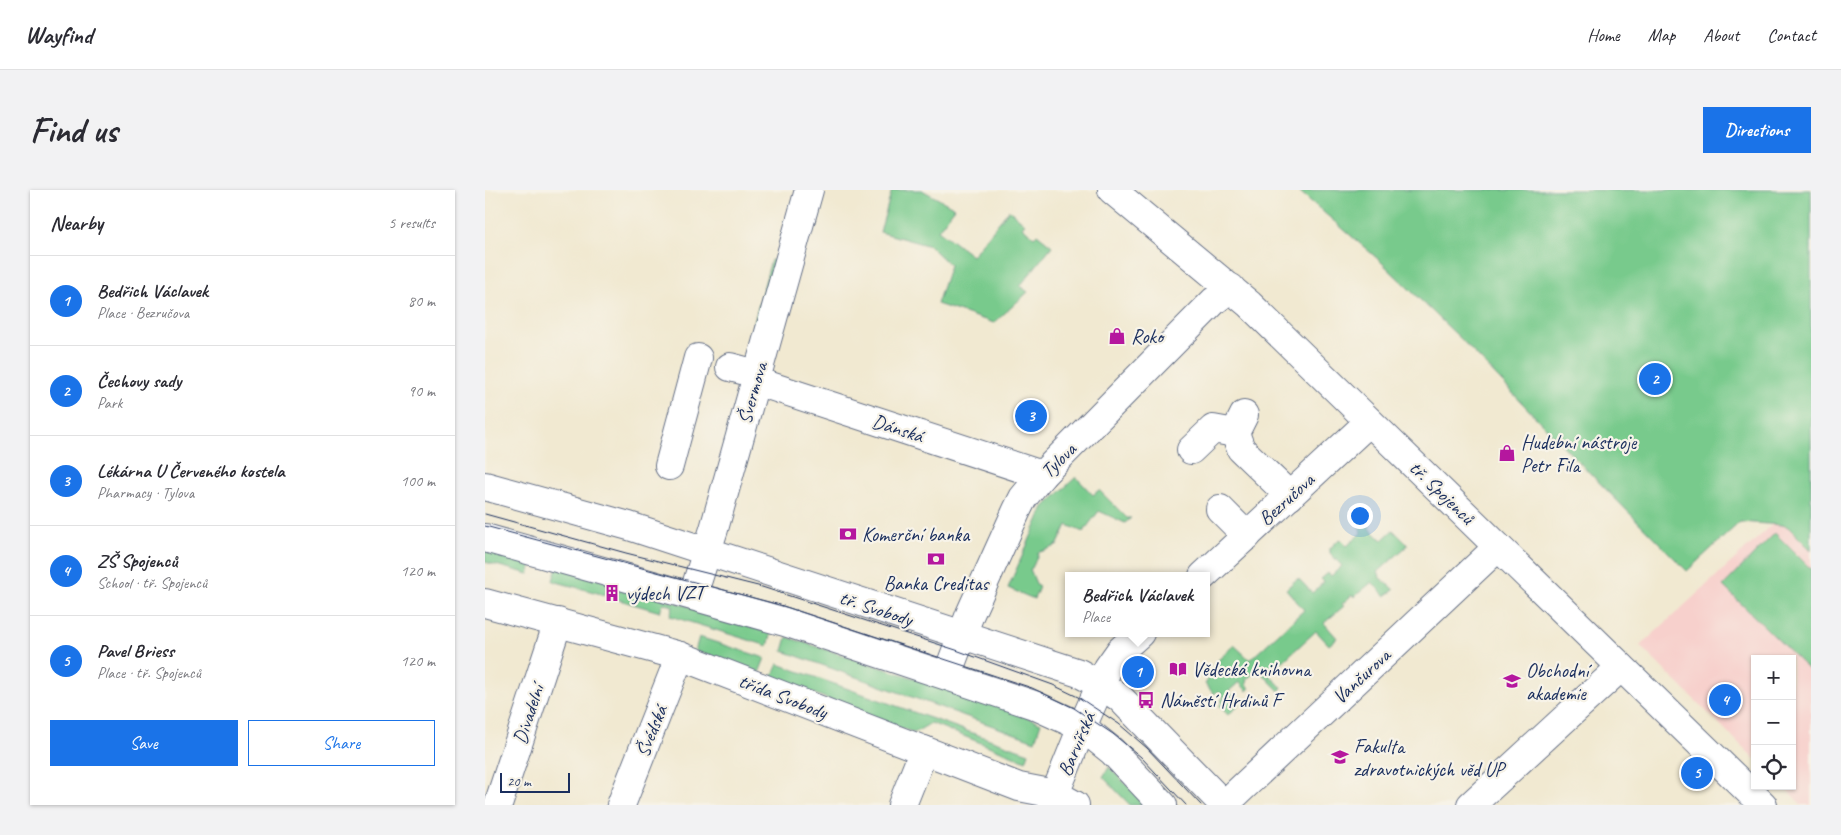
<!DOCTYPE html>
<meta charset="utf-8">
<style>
body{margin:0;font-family:Caveat,sans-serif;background:#f2f2f3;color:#2b2b33}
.controls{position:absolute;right:15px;bottom:15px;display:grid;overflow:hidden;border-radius:0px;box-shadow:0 1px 4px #0004}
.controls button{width:45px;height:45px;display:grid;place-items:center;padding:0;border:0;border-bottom:1px solid #e1e1e2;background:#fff;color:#2b2b33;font:25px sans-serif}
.scale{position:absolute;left:15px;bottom:12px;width:70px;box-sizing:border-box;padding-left:5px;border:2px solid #1b2f5e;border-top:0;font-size:14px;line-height:18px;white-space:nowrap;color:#1b2f5e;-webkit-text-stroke:4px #f7f3e8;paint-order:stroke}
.you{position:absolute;left:874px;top:325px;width:18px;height:18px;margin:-12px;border:4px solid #fff;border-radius:50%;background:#1a73e8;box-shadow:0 0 0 8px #1a73e833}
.badge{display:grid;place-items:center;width:32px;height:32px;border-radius:50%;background:#1a73e8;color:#fff;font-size:16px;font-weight:700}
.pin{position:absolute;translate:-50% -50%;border:2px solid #fff;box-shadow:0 1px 5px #0006}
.popup{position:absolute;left:580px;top:382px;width:145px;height:65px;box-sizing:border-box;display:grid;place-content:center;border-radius:0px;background:#fff;filter:drop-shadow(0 1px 4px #0005);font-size:16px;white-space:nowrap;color:#7c7c81}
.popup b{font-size:19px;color:#2b2b33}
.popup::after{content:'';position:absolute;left:50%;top:100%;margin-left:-10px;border:10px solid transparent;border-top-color:#fff}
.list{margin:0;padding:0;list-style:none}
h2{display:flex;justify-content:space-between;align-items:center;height:65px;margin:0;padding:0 20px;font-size:21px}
h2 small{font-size:16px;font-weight:400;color:#7c7c81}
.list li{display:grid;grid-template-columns:32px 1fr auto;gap:15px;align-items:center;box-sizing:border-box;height:90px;padding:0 20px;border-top:1px solid #e1e1e2}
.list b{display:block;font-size:19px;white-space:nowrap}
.list p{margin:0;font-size:16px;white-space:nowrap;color:#7c7c81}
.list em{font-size:16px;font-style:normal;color:#7c7c81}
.actions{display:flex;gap:10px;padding:15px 20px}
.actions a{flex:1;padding:11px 0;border:1px solid #1a73e8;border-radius:0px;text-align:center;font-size:18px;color:#1a73e8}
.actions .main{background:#1a73e8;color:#fff}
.icon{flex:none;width:28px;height:28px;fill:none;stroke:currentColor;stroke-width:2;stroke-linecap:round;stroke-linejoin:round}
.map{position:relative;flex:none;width:1326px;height:615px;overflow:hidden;border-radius:0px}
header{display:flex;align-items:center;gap:30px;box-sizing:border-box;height:70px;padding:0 25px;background:#fff;border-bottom:1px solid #e1e1e2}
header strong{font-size:24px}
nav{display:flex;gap:28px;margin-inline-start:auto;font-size:18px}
.intro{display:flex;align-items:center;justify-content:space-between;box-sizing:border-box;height:120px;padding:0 30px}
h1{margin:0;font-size:35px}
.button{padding:12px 22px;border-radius:0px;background:#1a73e8;color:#fff;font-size:18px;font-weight:700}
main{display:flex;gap:30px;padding:0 30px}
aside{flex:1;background:#fff;border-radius:0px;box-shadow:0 1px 4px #0004}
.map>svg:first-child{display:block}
.built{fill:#f7d0cc}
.green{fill:#78ca8c;stroke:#4a7c75}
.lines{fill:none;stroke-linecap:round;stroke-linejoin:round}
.minor-casing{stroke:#667086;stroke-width:30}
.minor{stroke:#fff;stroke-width:28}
.tram{stroke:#1b2f5e;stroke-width:1}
.labels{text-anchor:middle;stroke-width:4.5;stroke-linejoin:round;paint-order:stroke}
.poi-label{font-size:20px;fill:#1b2f5e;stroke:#f7f3e8;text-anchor:start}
.street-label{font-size:20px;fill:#1b2f5e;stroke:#f7f3e8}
</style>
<header>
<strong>Wayfind</strong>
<nav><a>Home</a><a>Map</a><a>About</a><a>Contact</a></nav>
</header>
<div class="intro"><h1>Find us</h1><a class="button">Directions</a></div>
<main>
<aside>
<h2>Nearby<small>5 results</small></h2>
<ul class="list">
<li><span class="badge">1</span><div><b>Bedřich Václavek</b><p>Place · Bezručova</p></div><em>80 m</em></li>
<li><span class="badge">2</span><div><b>Čechovy sady</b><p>Park</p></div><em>90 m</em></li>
<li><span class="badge">3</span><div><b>Lékárna U Červeného kostela</b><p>Pharmacy · Tylova</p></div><em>100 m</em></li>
<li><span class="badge">4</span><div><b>ZŠ Spojenců</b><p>School · tř. Spojenců</p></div><em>120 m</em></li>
<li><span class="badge">5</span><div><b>Pavel Briess</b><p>Place · tř. Spojenců</p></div><em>120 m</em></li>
</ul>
<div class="actions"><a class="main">Save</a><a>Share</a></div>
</aside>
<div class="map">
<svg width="1326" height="615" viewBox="0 0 1326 615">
<rect width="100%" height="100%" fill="#f7f3e8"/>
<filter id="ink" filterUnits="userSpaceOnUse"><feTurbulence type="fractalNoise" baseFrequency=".02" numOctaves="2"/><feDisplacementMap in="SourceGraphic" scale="10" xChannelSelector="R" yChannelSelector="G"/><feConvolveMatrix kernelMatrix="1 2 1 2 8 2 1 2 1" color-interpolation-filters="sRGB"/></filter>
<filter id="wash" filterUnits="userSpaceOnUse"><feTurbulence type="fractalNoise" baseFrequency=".0096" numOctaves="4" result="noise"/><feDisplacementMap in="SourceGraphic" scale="20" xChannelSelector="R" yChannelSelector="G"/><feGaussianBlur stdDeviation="1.12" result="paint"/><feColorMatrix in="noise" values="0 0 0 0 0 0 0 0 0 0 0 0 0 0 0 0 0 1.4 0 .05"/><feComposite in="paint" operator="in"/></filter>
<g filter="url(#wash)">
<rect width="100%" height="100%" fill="#f1e9d1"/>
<polygon class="built" points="1288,334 1297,335 1303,337 1326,360 1326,615 1317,615 1298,596 1307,596 1307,469 1270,469 1270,569 1155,456"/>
<g class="green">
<polygon points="407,0 437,0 470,18 453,40 487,66 524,20 540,34 537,37 549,47 552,44 567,56 535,96 543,102 509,133 452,114 465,75 445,56 395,42"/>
<polygon points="816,0 1326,0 1326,360 1303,337 1297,335 1255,332 1202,381 1081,259 976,149 893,69 815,2"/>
<polygon points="286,70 292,71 264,174 257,175"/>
<polygon points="591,287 608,305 614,300 642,328 646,328 640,333 614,321 598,342 582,335 572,356 570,355 569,357 552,363 553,365 547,378 545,379 552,396 554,397 549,409 523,398 559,317"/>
<polygon points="875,331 885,334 884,338 897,350 908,340 923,355 893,382 895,386 894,387 909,400 900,406 887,392 869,407 867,405 857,414 859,416 839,433 852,448 844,455 831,441 784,484 797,498 794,501 773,479 761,490 763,492 761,494 765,498 762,501 754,492 744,501 756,513 743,525 734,516 737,513 736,511 739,507 733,501 729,504 720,494 725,487 725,481 731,477 729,474 749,455 765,470 819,420 801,399 812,389 815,390 827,403 839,392 836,389 843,383 846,386 857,376 845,363 845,358 855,349 862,356 876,343 875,338 872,334"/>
<polygon points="1290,343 1326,379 1326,482 1238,396"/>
<polygon points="0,356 49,369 44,384 0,372"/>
<polygon points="72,376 287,442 283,456 185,426 188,416 178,413 175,422 131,409 134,400 123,397 120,405 68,391"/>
<polygon points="214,447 280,468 274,483 210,461"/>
<polygon points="302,447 518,517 556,533 550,551 298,461"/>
<polygon points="293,474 544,563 541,571 446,533 429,543 287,487"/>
<polygon points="624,577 658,611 653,615 645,615 618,587"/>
</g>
</g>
<g filter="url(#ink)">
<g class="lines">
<g class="minor-casing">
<g id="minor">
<polyline points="627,0 764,114 1278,615"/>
<polyline points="245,177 272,184"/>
<polyline points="270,191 557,285"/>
<polyline points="759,225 750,243 756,259 805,306"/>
<polyline points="706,260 728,239 750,243"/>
<polyline points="184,276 213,168"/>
<polyline points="0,296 144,336 594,483 616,495 635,508 739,615"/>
<polyline points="735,319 762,346"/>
<polyline points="0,348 300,432 549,515 597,537 627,561 678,615"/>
<polyline points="718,386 884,232"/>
<polyline points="208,405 229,339 324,0"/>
<polyline points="0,413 195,466 534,597 570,604 590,615"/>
<polyline points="462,485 485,424 532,320 538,308 557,285 729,111 746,98"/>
<polyline points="13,615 73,432"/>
<polyline points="136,615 195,466"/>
<polyline points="417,615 439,560"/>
<polyline points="567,615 570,604 597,537 623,478 635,461 655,443"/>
<polyline points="739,615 1013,357"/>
<polyline points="986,615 1136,477"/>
</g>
</g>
<use href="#minor" class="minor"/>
<g class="tram">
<polyline points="0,324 141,363 277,397 471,460 568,495 593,507 634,534 662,558 716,615"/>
<polyline points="0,336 295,415 547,498 589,518 628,544 656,567 701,615"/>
</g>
</g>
</g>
<defs>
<g id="shop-bare" transform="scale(1.35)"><path d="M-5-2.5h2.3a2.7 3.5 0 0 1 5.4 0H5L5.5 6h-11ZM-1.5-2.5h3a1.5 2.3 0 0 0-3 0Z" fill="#b5179e" stroke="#f7f3e8" stroke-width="2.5" paint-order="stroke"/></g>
<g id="bank-bare" transform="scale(1.35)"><path d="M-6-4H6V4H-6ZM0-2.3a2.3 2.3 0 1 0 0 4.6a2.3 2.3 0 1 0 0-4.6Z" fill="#b5179e" stroke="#f7f3e8" stroke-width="2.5" paint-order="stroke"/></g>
<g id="building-bare" transform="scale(1.35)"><path d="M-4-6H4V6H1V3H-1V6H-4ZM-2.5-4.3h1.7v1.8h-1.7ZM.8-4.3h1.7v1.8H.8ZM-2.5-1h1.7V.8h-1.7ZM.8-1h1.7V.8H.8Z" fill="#b5179e" stroke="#f7f3e8" stroke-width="2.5" paint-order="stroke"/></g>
<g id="library-bare" transform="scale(1.35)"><path d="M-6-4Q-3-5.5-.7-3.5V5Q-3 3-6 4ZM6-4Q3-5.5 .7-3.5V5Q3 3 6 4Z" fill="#b5179e" stroke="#f7f3e8" stroke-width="2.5" paint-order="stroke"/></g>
<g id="university-bare" transform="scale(1.35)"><path d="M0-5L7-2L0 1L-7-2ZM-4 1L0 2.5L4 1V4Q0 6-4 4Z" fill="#b5179e" stroke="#f7f3e8" stroke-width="2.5" paint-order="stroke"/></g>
<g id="bus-bare" transform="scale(1.35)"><path d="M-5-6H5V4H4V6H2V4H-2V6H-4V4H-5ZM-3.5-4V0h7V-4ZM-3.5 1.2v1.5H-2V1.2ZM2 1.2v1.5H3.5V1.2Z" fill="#b5179e" stroke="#f7f3e8" stroke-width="2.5" paint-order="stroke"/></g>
</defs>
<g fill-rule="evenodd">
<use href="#shop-bare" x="632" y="146"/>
<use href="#shop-bare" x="1022" y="263"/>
<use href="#bank-bare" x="363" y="344"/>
<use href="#bank-bare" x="451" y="369"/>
<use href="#building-bare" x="127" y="403"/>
<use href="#library-bare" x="693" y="479"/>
<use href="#university-bare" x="1027" y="491"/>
<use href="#bus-bare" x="661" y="510"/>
<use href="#university-bare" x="855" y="567"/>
</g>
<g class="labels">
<g class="poi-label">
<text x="646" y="153">Roko</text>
<text x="1036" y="259">Hudební nástroje<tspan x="1036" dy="23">Petr Fila</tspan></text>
<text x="377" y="351">Komerční banka</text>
<text x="451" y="400" text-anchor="middle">Banka Creditas</text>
<text x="141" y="410">výdech VZT</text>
<text x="707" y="486">Vědecká knihovna</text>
<text x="1041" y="487">Obchodní<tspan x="1041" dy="23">akademie</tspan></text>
<text x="675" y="517">Náměstí Hrdinů F</text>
<text x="869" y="563">Fakulta<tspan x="869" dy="23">zdravotnických věd UP</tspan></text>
</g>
<g class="street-label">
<text transform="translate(267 203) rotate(-74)" y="7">Švermova</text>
<text transform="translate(413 238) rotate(18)" y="7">Dánská</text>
<text transform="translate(573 270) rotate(-45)" y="7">Tylova</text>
<text transform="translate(957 302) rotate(44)" y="7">tř. Spojenců</text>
<text transform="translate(801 309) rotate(-42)" y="7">Bezručova</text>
<text transform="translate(391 418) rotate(18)" y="7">tř. Svobody</text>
<text transform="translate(876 486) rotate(-43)" y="7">Vančurova</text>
<text transform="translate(298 506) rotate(21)" y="7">třída Svobody</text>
<text transform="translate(43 524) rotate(-72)" y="7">Divadelní</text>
<text transform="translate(166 541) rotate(-68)" y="7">Švédská</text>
<text transform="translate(591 554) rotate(-67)" y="7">Barvířská</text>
</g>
</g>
</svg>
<div class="controls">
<button>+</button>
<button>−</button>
<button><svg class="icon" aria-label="locate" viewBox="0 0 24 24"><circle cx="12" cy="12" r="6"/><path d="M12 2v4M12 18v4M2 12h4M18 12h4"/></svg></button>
</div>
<div class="scale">20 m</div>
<div class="you"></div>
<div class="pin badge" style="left:653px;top:482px">1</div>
<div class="popup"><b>Bedřich Václavek</b>Place</div>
<div class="pin badge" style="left:1170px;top:189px">2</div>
<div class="pin badge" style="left:546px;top:226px">3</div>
<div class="pin badge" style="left:1240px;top:510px">4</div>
<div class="pin badge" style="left:1212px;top:583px">5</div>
</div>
</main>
